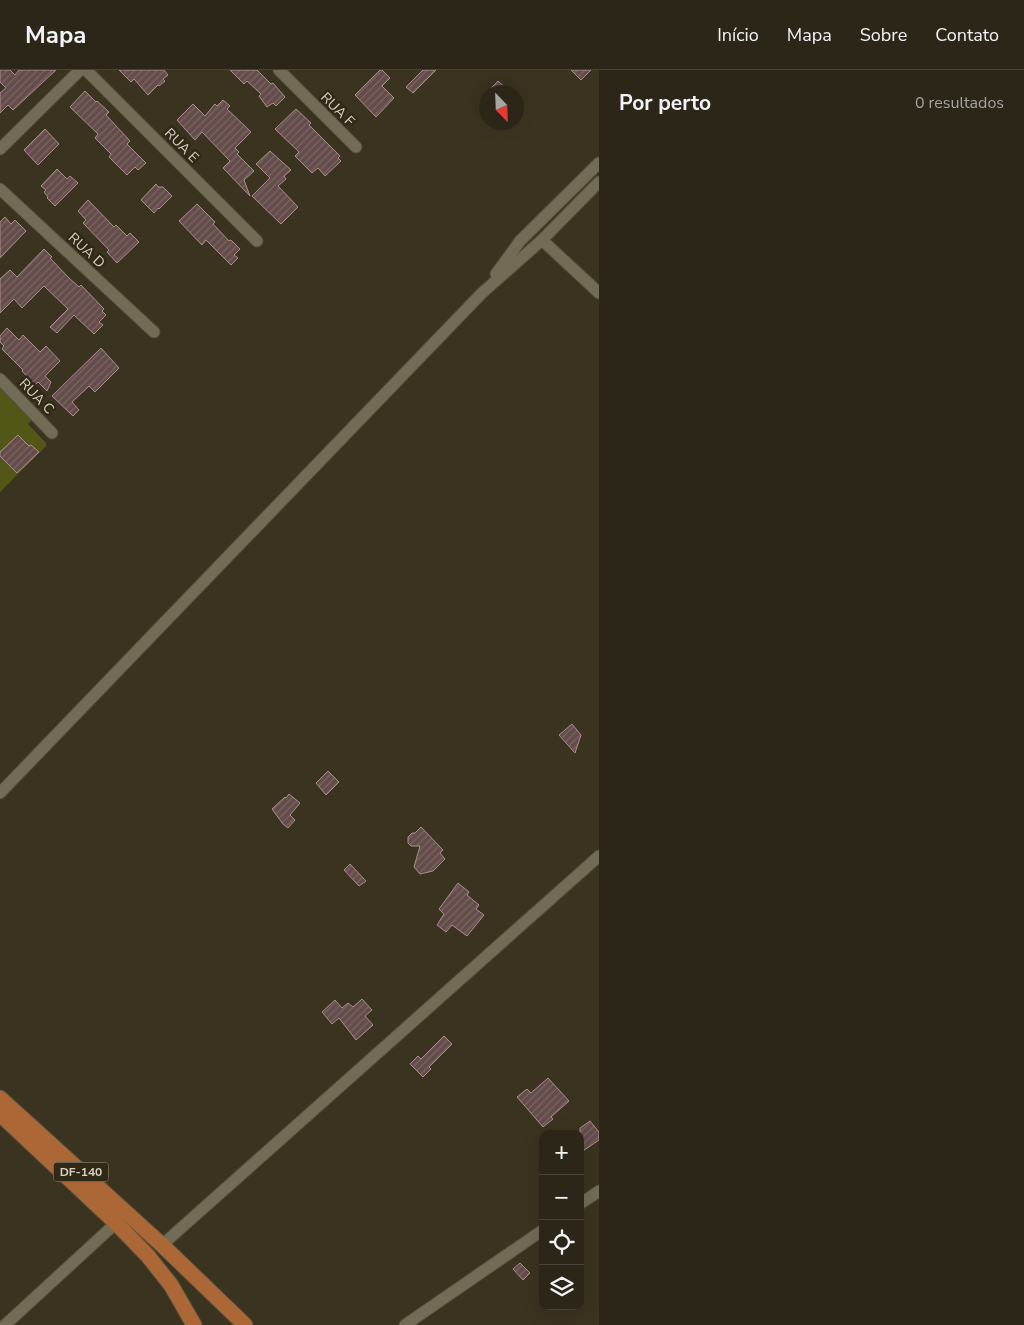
<!DOCTYPE html>
<html lang="pt">
<meta charset="utf-8">
<style>
body{margin:0;font-family:"Nunito Sans",sans-serif;background:#383225;color:#f1f3f6}
.controls{position:absolute;right:15px;bottom:15px;display:grid;overflow:hidden;border-radius:10px;box-shadow:0 5px 20px #0002}
.controls button{width:45px;height:45px;display:grid;place-items:center;padding:0;border:0;border-bottom:1px solid #484337;background:#2c2618;color:#f1f3f6;font:25px sans-serif}
.compass{position:absolute;left:479px;top:15px;width:45px;height:45px;border-radius:50%;background:#2c2618;box-shadow:0 5px 20px #0002;rotate:157deg}
.list{margin:0;padding:0;list-style:none}
h2{display:flex;justify-content:space-between;align-items:center;height:65px;margin:0;padding:0 20px;font-size:21px}
h2 small{font-size:16px;font-weight:400;color:#a6a5a2}
.icon{flex:none;width:28px;height:28px;fill:none;stroke:currentColor;stroke-width:2;stroke-linecap:round;stroke-linejoin:round}
.map{position:relative;flex:none;width:599px;height:1255px;overflow:hidden}
header{display:flex;align-items:center;gap:30px;box-sizing:border-box;height:70px;padding:0 25px;background:#2c2618;border-bottom:1px solid #484337}
header strong{font-size:24px}
nav{display:flex;gap:28px;margin-inline-start:auto;font-size:18px}
main{display:flex}
aside{flex:1;background:#2c2618}
.map>svg:first-child{display:block}
.grass{fill:#525717}
.building{fill:url(#building-hatch);stroke:#aa8f8e}
.lines{fill:none;stroke-linecap:round;stroke-linejoin:round}
.street-casing{stroke:#544e3d;stroke-width:13}
.primary-casing{stroke:#544e3d;stroke-width:17}
.street{stroke:#726b56;stroke-width:11}
.primary{stroke:#ac6737;stroke-width:15}
.labels{text-anchor:middle;stroke-width:5;stroke-linejoin:round;paint-order:stroke}
.shield{fill:#302916;stroke:#a49f91;stroke-width:1}
.shield-label{font-size:12px;font-weight:bold;fill:#d6d2c6}
.street-label{font-size:14px;fill:#d6d2c6;stroke:#302916}
</style>
<header>
<strong>Mapa</strong>
<nav><a>Início</a><a>Mapa</a><a>Sobre</a><a>Contato</a></nav>
</header>
<main>
<div class="map">
<svg width="599" height="1255" viewBox="0 0 599 1255">
<defs>
<pattern id="building-hatch" width="6" height="6" patternUnits="userSpaceOnUse" patternTransform="scale(1.25)"><rect width="6" height="6" fill="#644c4b"/><path d="M-1 1l2-2M0 6l6-6M5 7l2-2" fill="none" stroke="#796563"/></pattern>
</defs>
<rect width="100%" height="100%" fill="#3a3320"/>
<polygon class="grass" points="0,313 34,348 28,354 46,373 46,376 0,422"/>
<g class="building">
<polygon points="0,0 10,0 15,5 19,0 56,0 13,40 8,35 0,43 0,23 6,18 0,12"/>
<polygon points="119,0 164,0 168,5 163,9 165,11 159,16 158,15 148,25 134,9 131,12"/>
<polygon points="230,0 257,0 271,14 273,13 285,27 276,36 273,33 267,37 259,26 261,24 247,11 244,14"/>
<polygon points="380,0 382,0 390,8 382,16 394,28 376,47 355,25"/>
<polygon points="423,0 436,0 413,23 406,17"/>
<polygon points="571,0 591,0 581,10"/>
<polygon points="498,11 510,22 487,22"/>
<polygon points="85,21 96,32 97,31 109,42 106,45 130,71 127,74 146,93 138,100 135,97 127,105 109,87 111,84 95,68 98,64 70,37"/>
<polygon points="223,30 230,36 227,39 251,62 235,78 239,82 237,84 254,101 244,110 250,126 223,98 230,91 202,62 195,70 177,50 193,34 205,46 215,34 217,36"/>
<polygon points="296,39 311,53 309,55 340,86 338,88 341,91 325,106 318,98 312,103 295,86 299,82 275,59"/>
<polygon points="45,59 59,74 38,95 24,80"/>
<polygon points="270,81 291,100 284,106 286,109 278,116 298,137 281,154 252,126 270,108 256,94"/>
<polygon points="57,99 67,109 70,106 78,113 55,136 47,128 48,127 44,122 46,120 41,116"/>
<polygon points="156,114 158,117 163,117 172,126 159,139 158,138 154,143 141,130"/>
<polygon points="88,130 114,157 116,155 127,166 130,163 139,172 117,193 107,182 109,180 83,153 86,150 78,141"/>
<polygon points="197,134 215,152 213,154 229,171 231,170 240,179 234,185 238,188 231,195 206,170 202,175 179,151"/>
<polygon points="5,147 11,154 15,150 26,161 0,188 0,152"/>
<polygon points="44,179 52,187 50,188 69,208 79,217 81,215 104,239 102,241 106,245 99,252 103,255 94,264 74,245 57,263 50,257 68,239 44,216 22,238 14,229 0,243 0,209 10,200 17,207"/>
<polygon points="7,258 19,270 23,265 40,282 46,276 60,291 45,306 51,312 47,321 38,312 35,315 22,301 23,300 2,279 4,276 0,272 0,266"/>
<polygon points="101,278 119,298 95,322 89,316 72,332 79,340 73,346 52,326"/>
<polygon points="18,365 29,376 31,375 39,382 17,403 0,386 0,382"/>
<polygon points="572,654 581,665 575,683 559,665"/>
<polygon points="328,701 339,712 326,725 316,713"/>
<polygon points="289,724 300,733 290,745 295,750 288,758 283,754 272,739 285,727 286,728"/>
<polygon points="421,757 443,780 440,783 445,789 433,801 420,804 414,797 420,776 411,776 408,773 408,767 412,763 415,763"/>
<polygon points="350,794 366,811 359,816 344,800"/>
<polygon points="458,813 469,822 467,825 479,835 476,839 484,845 467,866 452,855 446,862 437,855 444,844 439,839"/>
<polygon points="362,929 372,940 365,946 373,955 356,970 339,948 332,954 322,942 335,930 342,938 348,933 353,937"/>
<polygon points="444,966 452,974 429,997 431,999 423,1007 410,994 418,986 421,989"/>
<polygon points="548,1008 569,1031 551,1047 553,1049 543,1057 517,1027 527,1019 531,1023"/>
<polygon points="590,1051 599,1062 599,1070 580,1083 580,1058"/>
<polygon points="520,1193 530,1203 523,1210 513,1199"/>
</g>
<g class="lines">
<g class="street-casing">
<g id="street">
<polyline points="86,0 257,171"/>
<polyline points="279,0 356,77"/>
<polyline points="0,79 80,0"/>
<polyline points="0,119 154,262"/>
<polyline points="542,170 599,223"/>
<polyline points="496,204 520,171 599,93"/>
<polyline points="0,309 52,363"/>
<polyline points="0,723 482,223 542,170 599,112"/>
<polyline points="580,1134 599,1121"/>
<polyline points="162,1175 599,786"/>
<polyline points="5,1255 116,1153"/>
<polyline points="405,1255 543,1160"/>
</g>
</g>
<g class="primary-casing">
<g id="primary">
<polyline points="0,1028 162,1175 245,1255"/>
<polyline points="0,1044 116,1153 148,1186 171,1215 194,1255"/>
</g>
</g>
<use href="#street" class="street"/>
<use href="#primary" class="primary"/>
</g>
<g class="labels">
<rect class="shield" x="53.5" y="1092.5" width="55" height="19" rx="4"/>
<g class="shield-label">
<text x="81" y="1106">DF-140</text>
</g>
<g class="street-label">
<text transform="translate(338 39) rotate(45)" y="5">RUA F</text>
<text transform="translate(182 75) rotate(45)" y="5">RUA E</text>
<text transform="translate(87 180) rotate(43)" y="5">RUA D</text>
<text transform="translate(37 326) rotate(46)" y="5">RUA C</text>
</g>
</g>
</svg>
<div class="controls">
<button>+</button>
<button>−</button>
<button><svg class="icon" aria-label="locate" viewBox="0 0 24 24"><circle cx="12" cy="12" r="6"/><path d="M12 2v4M12 18v4M2 12h4M18 12h4"/></svg></button>
<button><svg class="icon" aria-label="layers" viewBox="0 0 24 24"><path d="M12 4l9 5-9 5-9-5zM3 14l9 5 9-5"/></svg></button>
</div>
<svg class="compass" viewBox="-18 -18 36 36"><path d="M0-13l5 13h-10z" fill="#e53935"/><path d="M0 13l5-13h-10z" fill="#a6a5a2"/></svg>
</div>
<aside>
<h2>Por perto<small>0 resultados</small></h2>
<ul class="list">
</ul>
</aside>
</main>
